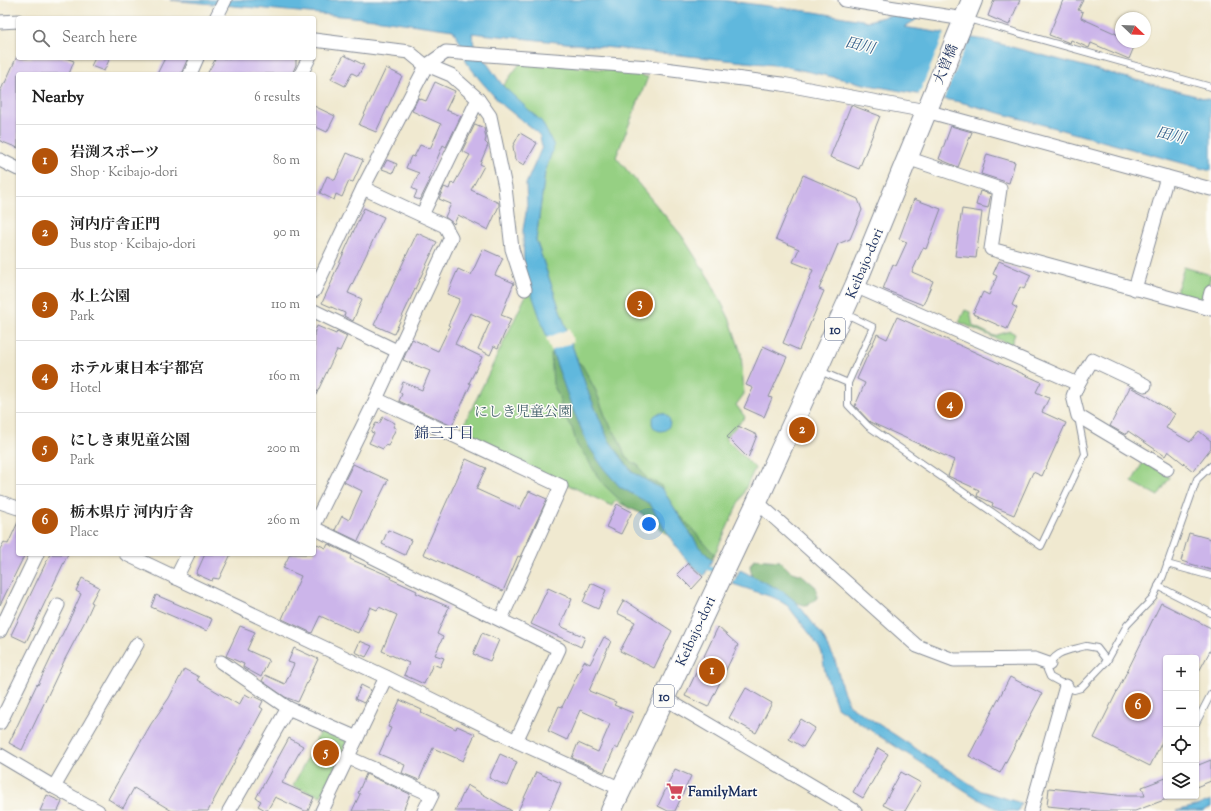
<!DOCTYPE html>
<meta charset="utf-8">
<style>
body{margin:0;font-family:"Sorts Mill Goudy","Noto Serif JP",serif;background:#f2f2f2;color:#222}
.controls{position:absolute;right:12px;bottom:12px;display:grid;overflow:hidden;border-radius:4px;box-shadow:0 1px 3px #0004}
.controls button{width:36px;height:36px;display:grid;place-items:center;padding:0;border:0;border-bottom:1px solid #e0e0e0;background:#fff;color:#222;font:20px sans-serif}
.compass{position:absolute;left:1115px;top:12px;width:36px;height:36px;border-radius:50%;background:#fff;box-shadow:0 1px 3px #0004;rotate:113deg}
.you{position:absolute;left:649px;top:524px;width:14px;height:14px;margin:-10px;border:3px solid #fff;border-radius:50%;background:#1a73e8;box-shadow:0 0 0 6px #1a73e833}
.badge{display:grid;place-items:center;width:26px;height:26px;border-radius:50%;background:#b45309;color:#fff;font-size:13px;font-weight:700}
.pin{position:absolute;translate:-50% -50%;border:2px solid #fff;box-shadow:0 1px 4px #0006}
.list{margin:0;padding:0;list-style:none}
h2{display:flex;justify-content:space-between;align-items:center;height:52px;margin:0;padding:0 16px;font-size:17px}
h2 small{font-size:13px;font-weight:400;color:#767676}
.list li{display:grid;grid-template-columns:26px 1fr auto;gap:12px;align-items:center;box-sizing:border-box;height:72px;padding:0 16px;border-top:1px solid #e0e0e0}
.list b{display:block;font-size:15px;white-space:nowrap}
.list p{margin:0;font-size:13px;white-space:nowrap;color:#767676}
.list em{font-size:13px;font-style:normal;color:#767676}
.icon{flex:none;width:22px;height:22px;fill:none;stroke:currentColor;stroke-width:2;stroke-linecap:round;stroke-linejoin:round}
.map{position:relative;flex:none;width:1211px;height:811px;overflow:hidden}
.search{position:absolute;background:#fff;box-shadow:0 1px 3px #0004;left:16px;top:16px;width:300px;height:44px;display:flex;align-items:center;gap:10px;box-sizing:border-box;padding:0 14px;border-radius:4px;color:#767676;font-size:15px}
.panel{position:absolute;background:#fff;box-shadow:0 1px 3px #0004;left:16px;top:72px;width:300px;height:484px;border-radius:4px}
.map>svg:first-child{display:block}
.green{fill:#96d083;stroke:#588070}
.forest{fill:#78b271;stroke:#4a7068}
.water{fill:#60b8dd;stroke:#3e749e}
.pier{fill:#f0e9d0}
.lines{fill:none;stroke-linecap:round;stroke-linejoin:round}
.stream{stroke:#60b8dd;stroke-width:4}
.building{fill:#ccb5ea}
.lane-casing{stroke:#868c97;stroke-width:8}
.street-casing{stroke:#868c97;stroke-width:15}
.primary-casing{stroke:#868c97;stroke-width:22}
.lane{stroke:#fff;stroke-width:6}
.street{stroke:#fff;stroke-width:13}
.primary{stroke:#fff;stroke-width:20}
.labels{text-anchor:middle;stroke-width:3;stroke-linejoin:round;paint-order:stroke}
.shield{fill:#fdfcf7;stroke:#5f6c8c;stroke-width:1}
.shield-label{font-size:13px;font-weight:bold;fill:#1b2f5e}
.street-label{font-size:14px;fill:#1b2f5e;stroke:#fdfcf7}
.park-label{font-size:14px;fill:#405f69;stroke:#fdfcf7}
.poi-label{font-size:14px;font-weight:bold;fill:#1b2f5e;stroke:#fdfcf7;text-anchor:start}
.water-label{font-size:15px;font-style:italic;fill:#335f8a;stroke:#fdfcf7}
.neighbourhood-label{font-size:15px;fill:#1b2f5e;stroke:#fdfcf7}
</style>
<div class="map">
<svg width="1211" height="811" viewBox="0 0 1211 811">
<rect width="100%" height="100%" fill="#fdfcf7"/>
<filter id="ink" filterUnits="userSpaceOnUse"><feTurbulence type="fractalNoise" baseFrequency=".025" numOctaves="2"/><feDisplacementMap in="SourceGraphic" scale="8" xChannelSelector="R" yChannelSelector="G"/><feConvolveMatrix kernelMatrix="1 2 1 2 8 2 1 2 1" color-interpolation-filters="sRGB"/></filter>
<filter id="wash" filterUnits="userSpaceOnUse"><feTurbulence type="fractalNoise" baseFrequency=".012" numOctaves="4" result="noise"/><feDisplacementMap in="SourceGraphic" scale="16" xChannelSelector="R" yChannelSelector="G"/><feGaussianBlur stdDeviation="0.9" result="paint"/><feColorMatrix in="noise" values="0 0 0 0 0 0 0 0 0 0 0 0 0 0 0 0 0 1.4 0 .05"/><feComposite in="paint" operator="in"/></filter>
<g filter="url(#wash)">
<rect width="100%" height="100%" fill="#f0e9d0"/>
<g class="green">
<polygon points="521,62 619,71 648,77 616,157 682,236 710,280 730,320 741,353 744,394 736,405 745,417 725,438 755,468 712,560 699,547 663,490 632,472 587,389 536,240 545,172 554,146 503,86"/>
<polygon points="1184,267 1211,275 1205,298 1201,300 1176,293"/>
<polygon points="530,287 662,523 615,501 612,506 465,435 462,429"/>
<polygon points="965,310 970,312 973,326 994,336 1010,331 1015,334 1011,345 959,322"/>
<polygon points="1143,462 1170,477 1158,496 1132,482"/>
<polygon points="322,728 347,741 321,796 293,786"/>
</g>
<g class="forest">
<polygon points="551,354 568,354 582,365 596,391 606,418 618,438 626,458 639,466 644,475 649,480 661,485 665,498 714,554 705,573 700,573 686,560 678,546 662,530 641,513 627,507 601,482 586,457 577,445 572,428 563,415 559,397 553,384"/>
<path d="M754 559 780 561 790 571 802 575 816 587 817 598 807 606C786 600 769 588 752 576L750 566Z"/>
</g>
<g class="water">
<polygon points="170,0 721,0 814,12 868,21 895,14 919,18 904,27 985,40 1211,100 1211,171 960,102 869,85 783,66 472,33 474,45 503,86 542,122 554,146 545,172 536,240 587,389 608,439 632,472 663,490 699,547 712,560 704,576 684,557 673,542 650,504 620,487 604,469 588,445 571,405 524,272 523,230 527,207 526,184 542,147 540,136 535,131 500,103 480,80 467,63 461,44 453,30 374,19"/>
<circle cx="661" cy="422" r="9"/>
<polygon points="740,570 784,592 796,602 822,635 835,660 842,688 849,705 981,791 1021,803 1018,811 1001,811 980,800 876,734 837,707 825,672 822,653 813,638 788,606 775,598 733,584"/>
<polygon points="1211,800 1211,807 1203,811 1176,811 1196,806"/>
</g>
<g class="pier">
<polygon points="945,32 970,36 943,101 918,96"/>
<polygon points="569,329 574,342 551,351 546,338"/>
</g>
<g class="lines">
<polyline class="stream" points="705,565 708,568 719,572"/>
</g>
<g id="blocks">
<g class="building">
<polygon points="994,0 1020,0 1009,25 988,16"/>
<polygon points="1063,0 1083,0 1078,10 1083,12 1081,18 1121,36 1121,42 1136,42 1129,59 1091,43 1089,48 1071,40 1070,43 1049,35"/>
<polygon points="18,54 18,58 66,58 74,61 69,74 18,74 18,148 0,141 0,92 4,83 5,83"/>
<polygon points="344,55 364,65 358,76 352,73 345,86 331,79"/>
<polygon points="95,58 110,58 104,71 91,66"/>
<polygon points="165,58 188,58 181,74 157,74"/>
<polygon points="216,58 296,58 296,65 292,74 207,74"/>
<polygon points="386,68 402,76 376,132 359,125"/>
<polygon points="435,82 455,91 446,110 461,116 446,147 443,145 428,180 430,180 420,200 414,198 417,191 412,188 419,173 406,168 411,156 414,157 420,145 430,149 441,124 412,111 418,98 426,101"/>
<polygon points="851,105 880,116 859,169 830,157"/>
<polygon points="314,106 335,116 327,132 314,126"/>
<polygon points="475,124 484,128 486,138 485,142 488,145 480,164 484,166 471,190 499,203 499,206 488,230 458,215 454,224 453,223 445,217 451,204 439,199 444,187 449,189 451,183 454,184 470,155 462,151"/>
<polygon points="951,126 972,132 958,167 939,159"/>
<polygon points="520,133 537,143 524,165 515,160 513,146"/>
<polygon points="347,153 363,160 353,182 349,181 342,197 336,194 334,200 320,193 327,176 335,180"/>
<polygon points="987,154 1015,162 1009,183 981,174"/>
<polygon points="387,160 397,164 393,173 382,169"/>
<polygon points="803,175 858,199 862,210 850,239 838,244 819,289 824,291 799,350 783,343 813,270 793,262 799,249 776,239"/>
<polygon points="980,191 991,194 988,208 976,205"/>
<polygon points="914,199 941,209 926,249 923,248 912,272 933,281 923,305 883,289 893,264 896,266 907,242 899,239"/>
<polygon points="364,208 384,217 348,293 362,299 353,321 344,316 345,313 322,303 333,279 332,279"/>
<polygon points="962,209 982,212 976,258 955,256"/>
<polygon points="417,233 437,242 394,334 374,325"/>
<polygon points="483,249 503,258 495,275 514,283 501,315 511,319 498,348 494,346 490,355 478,349 490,322 470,313 455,344 482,357 469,383 471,384 452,426 399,401 402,394 399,392 403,382 422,390 430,371 403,360 412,339 438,351 450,326 448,325 460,299 447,294 458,269 471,275"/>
<polygon points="999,261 1031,275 1024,289 1020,287 1012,305 1017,308 1007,329 973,314 983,292 989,295 997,276 993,274"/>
<polygon points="897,317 1041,382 1036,392 1049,398 1042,412 1066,423 1042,476 1033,472 1014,515 992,506 993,503 977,496 979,490 948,476 954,460 870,422 855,406 865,383 857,379 877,334 887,339"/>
<polygon points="317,326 336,334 337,331 347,336 340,351 337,350 314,399 314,333"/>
<polygon points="763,346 787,357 769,397 772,398 764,417 744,408 753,388 746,385"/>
<polygon points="1130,387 1149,397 1175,414 1166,428 1190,442 1199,431 1211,441 1211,448 1193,471 1168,451 1165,456 1128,431 1126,435 1110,426"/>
<polygon points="383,417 395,423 393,427 396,428 388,446 385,445 383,449 369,443 374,433 371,432 376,423 379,424"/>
<polygon points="738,426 757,435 748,458 727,437"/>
<polygon points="466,459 486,468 476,489 520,509 529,491 547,499 520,557 518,556 503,591 423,554"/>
<polygon points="353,464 388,480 358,541 335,530 342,516 349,520 362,491 344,482"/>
<polygon points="617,504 632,512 621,534 606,527"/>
<polygon points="18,522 18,554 25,554 0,605 0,549 4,542 8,544"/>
<polygon points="388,530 411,540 405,555 382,544"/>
<polygon points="1189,533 1211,539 1211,570 1181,561"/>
<polygon points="317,544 326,548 328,544 351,555 350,559 392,577 391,579 417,591 416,593 449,607 437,634 443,637 435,655 444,658 440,667 433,664 424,684 404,675 409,663 382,651 397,615 379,607 377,610 370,607 358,633 320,616 312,633 282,619 301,576 283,568 290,554 314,554"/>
<polygon points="50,554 68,554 26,642 11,635"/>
<polygon points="205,554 231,554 219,579 213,578 212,581 196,574"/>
<polygon points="688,563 703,577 692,589 677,574"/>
<polygon points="82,578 99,587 91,602 93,603 84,623 65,659 22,750 9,743 37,684 38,685 72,614 81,594 76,591"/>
<polygon points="591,583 606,590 598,609 583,602"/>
<polygon points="548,588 572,599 560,626 585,637 581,647 531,624"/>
<polygon points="156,595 212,619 207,631 151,607"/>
<polygon points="624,600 672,631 654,668 620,651 635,622 617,613"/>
<polygon points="1161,603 1211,628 1211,649 1196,677 1196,658 1166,658 1166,734 1150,766 1094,738"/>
<polygon points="240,626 255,632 247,650 269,660 261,677 243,667 244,664 226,656"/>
<polygon points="718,627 738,645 708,707 685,696"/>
<polygon points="482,633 499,640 490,661 473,654"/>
<polygon points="604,637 611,641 589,691 616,702 614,705 633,713 618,749 615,747 604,772 572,758 578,743 598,752 610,724 580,710 567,740 548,731 559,706 562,707 584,661 590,664"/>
<polygon points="360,641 372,646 366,657 355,652"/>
<polygon points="294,648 318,659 298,702 285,697 262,681 265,675 285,684 294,664 288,662"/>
<polygon points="184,669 199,677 197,680 239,705 245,694 252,698 253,696 263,701 260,707 263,709 208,811 172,811 134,788 123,808 108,799 151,724 169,698"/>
<polygon points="1010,677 1042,694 1000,773 969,756"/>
<polygon points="361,685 371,690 364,703 355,699"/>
<polygon points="746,688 772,703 756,733 729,718"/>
<polygon points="400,700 422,710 421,713 456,729 457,726 475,734 463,761 433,748 419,780 402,773 405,765 379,754 391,728 388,727"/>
<polygon points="801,719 815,728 803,747 789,739"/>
<polygon points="289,738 303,746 282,783 314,797 308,811 305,811 275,797 267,811 258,806 261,801 256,798"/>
<polygon points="878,748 888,754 863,798 853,792"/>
<polygon points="500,754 517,762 507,786 489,778"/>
<polygon points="1211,760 1211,781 1196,787 1196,766"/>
<polygon points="675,769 691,776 675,811 668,811 658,806"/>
<polygon points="536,772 561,783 549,811 518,811"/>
<polygon points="901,772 921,783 905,811 895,811 883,805"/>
<polygon points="366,774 410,794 403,811 352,811 360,794 358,793"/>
<polygon points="1166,778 1166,796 1172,797 1135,811 1098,811 1047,806 1049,788 1127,796 1145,796 1142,787"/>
<polygon points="467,785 512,811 455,811"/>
<polygon points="47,795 62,802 58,811 40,811"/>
</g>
</g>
</g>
<g filter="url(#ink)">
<use href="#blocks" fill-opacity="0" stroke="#868c97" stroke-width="1"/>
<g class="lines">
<g class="lane-casing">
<g id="lane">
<polyline points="968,19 1211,87"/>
<polyline points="846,314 873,327 848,383"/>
<polyline points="820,371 848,383 848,405 868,426 1041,546 1085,454 1078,417"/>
<polyline points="1167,564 1211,576"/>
<polyline points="1158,586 1211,613"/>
<path d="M1086 646 1097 648 1107 661 1081 688 1074 690 1050 677 1047 670C1054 650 1068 651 1086 646Z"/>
<polyline points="1107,661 1127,625 1153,598 1163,576 1197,479 1211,466"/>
<polyline points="1196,723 1211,694"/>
</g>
</g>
<g class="street-casing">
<g id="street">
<polyline points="845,0 964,19"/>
<polyline points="216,18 225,0"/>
<polyline points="0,22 18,21"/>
<polyline points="314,40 409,52 426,66 446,52 649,67 782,84 926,111 1211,189"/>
<polyline points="190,74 197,58"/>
<polyline points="301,74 309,58"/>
<polyline points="478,99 490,116 505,187 512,249 525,289"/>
<polyline points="907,158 1000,189 991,249 1211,309"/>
<polyline points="0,160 18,169"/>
<polyline points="422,215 478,99 451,75 427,65"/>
<polyline points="855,286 1078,384"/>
<polyline points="1135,289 1167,177"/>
<polyline points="314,291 363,188 426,66"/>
<polyline points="1207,308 1211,292"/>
<polyline points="314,311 397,351"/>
<polyline points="1145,385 1092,360 1078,384 1073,396 1078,416 1167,469"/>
<polyline points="376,399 561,486 501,619"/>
<polyline points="0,502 18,508"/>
<polyline points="757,502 917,646 954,660 1035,659 1049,664"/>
<polyline points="314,525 376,399 451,237 445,226 363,188"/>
<polyline points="314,528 559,649 516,741"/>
<polyline points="126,554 386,677 516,741 621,789"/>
<polyline points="176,578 188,554"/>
<polyline points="0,631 37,554"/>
<polyline points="221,662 288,708 357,738"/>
<polyline points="664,698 855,811"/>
<polyline points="0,723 58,605"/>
<polyline points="0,755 54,787 98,811"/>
<polyline points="347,757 432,795 424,811"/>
<polyline points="54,787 137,644"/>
<polyline points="229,811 288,708"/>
<polyline points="322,811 386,677"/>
<polyline points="1031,811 1066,686"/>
</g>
</g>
<g class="primary-casing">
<polyline id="primary" points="611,811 757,502 855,286 972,0"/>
</g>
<use href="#lane" class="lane"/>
<use href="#street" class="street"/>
<use href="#primary" class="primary"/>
</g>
</g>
<defs>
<g id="supermarket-bare" transform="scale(1.38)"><path d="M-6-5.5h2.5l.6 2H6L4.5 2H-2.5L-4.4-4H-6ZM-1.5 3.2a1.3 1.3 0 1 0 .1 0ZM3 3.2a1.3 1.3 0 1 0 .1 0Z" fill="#d1495b" stroke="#fdfcf7" stroke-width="2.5" paint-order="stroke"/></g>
</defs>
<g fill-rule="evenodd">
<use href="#supermarket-bare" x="675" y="791"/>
</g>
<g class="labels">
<g class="shield">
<rect x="825" y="318" width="20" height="22" rx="3"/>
<rect x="654" y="685" width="20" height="22" rx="3"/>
</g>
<g class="shield-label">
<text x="835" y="334">10</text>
<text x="664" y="701">10</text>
</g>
<g class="street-label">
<text transform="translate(945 64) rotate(-68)" y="5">大曽橋</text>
<text transform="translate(864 263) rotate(-67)" y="5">Keibajo-dori</text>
<text transform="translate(695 631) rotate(-65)" y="5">Keibajo-dori</text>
</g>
<g class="park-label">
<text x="523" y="416">にしき児童公園</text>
</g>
<g class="poi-label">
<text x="688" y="796">FamilyMart</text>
</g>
<g class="water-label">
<text transform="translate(860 45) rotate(14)" y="5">田川</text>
<text transform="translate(1171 135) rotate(14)" y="5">田川</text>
</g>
<g class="neighbourhood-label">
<text x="444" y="438">錦三丁目</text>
</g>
</g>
</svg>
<div class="controls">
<button>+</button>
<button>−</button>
<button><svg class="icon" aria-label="locate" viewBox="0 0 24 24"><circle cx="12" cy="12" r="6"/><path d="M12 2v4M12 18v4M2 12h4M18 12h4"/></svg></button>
<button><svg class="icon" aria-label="layers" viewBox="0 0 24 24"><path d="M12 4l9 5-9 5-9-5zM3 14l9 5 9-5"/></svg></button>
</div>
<svg class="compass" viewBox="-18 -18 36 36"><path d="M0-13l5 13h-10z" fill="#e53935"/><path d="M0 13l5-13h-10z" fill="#767676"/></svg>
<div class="you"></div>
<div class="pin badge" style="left:712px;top:671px">1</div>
<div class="pin badge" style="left:802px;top:430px">2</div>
<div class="pin badge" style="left:640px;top:304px">3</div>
<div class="pin badge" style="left:950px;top:405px">4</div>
<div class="pin badge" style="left:326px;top:753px">5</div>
<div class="pin badge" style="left:1138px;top:706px">6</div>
<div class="search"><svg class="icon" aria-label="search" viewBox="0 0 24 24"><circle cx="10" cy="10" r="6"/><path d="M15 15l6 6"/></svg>Search here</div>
<section class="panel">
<h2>Nearby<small>6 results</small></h2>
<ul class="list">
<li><span class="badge">1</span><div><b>岩渕スポーツ</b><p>Shop · Keibajo-dori</p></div><em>80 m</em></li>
<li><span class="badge">2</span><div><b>河内庁舎正門</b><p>Bus stop · Keibajo-dori</p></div><em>90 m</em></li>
<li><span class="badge">3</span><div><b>水上公園</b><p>Park</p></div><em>110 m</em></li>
<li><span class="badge">4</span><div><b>ホテル東日本宇都宮</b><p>Hotel</p></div><em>160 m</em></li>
<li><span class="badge">5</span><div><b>にしき東児童公園</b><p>Park</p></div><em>200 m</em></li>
<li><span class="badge">6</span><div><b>栃木県庁 河内庁舎</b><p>Place</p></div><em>260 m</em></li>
</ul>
</section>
</div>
